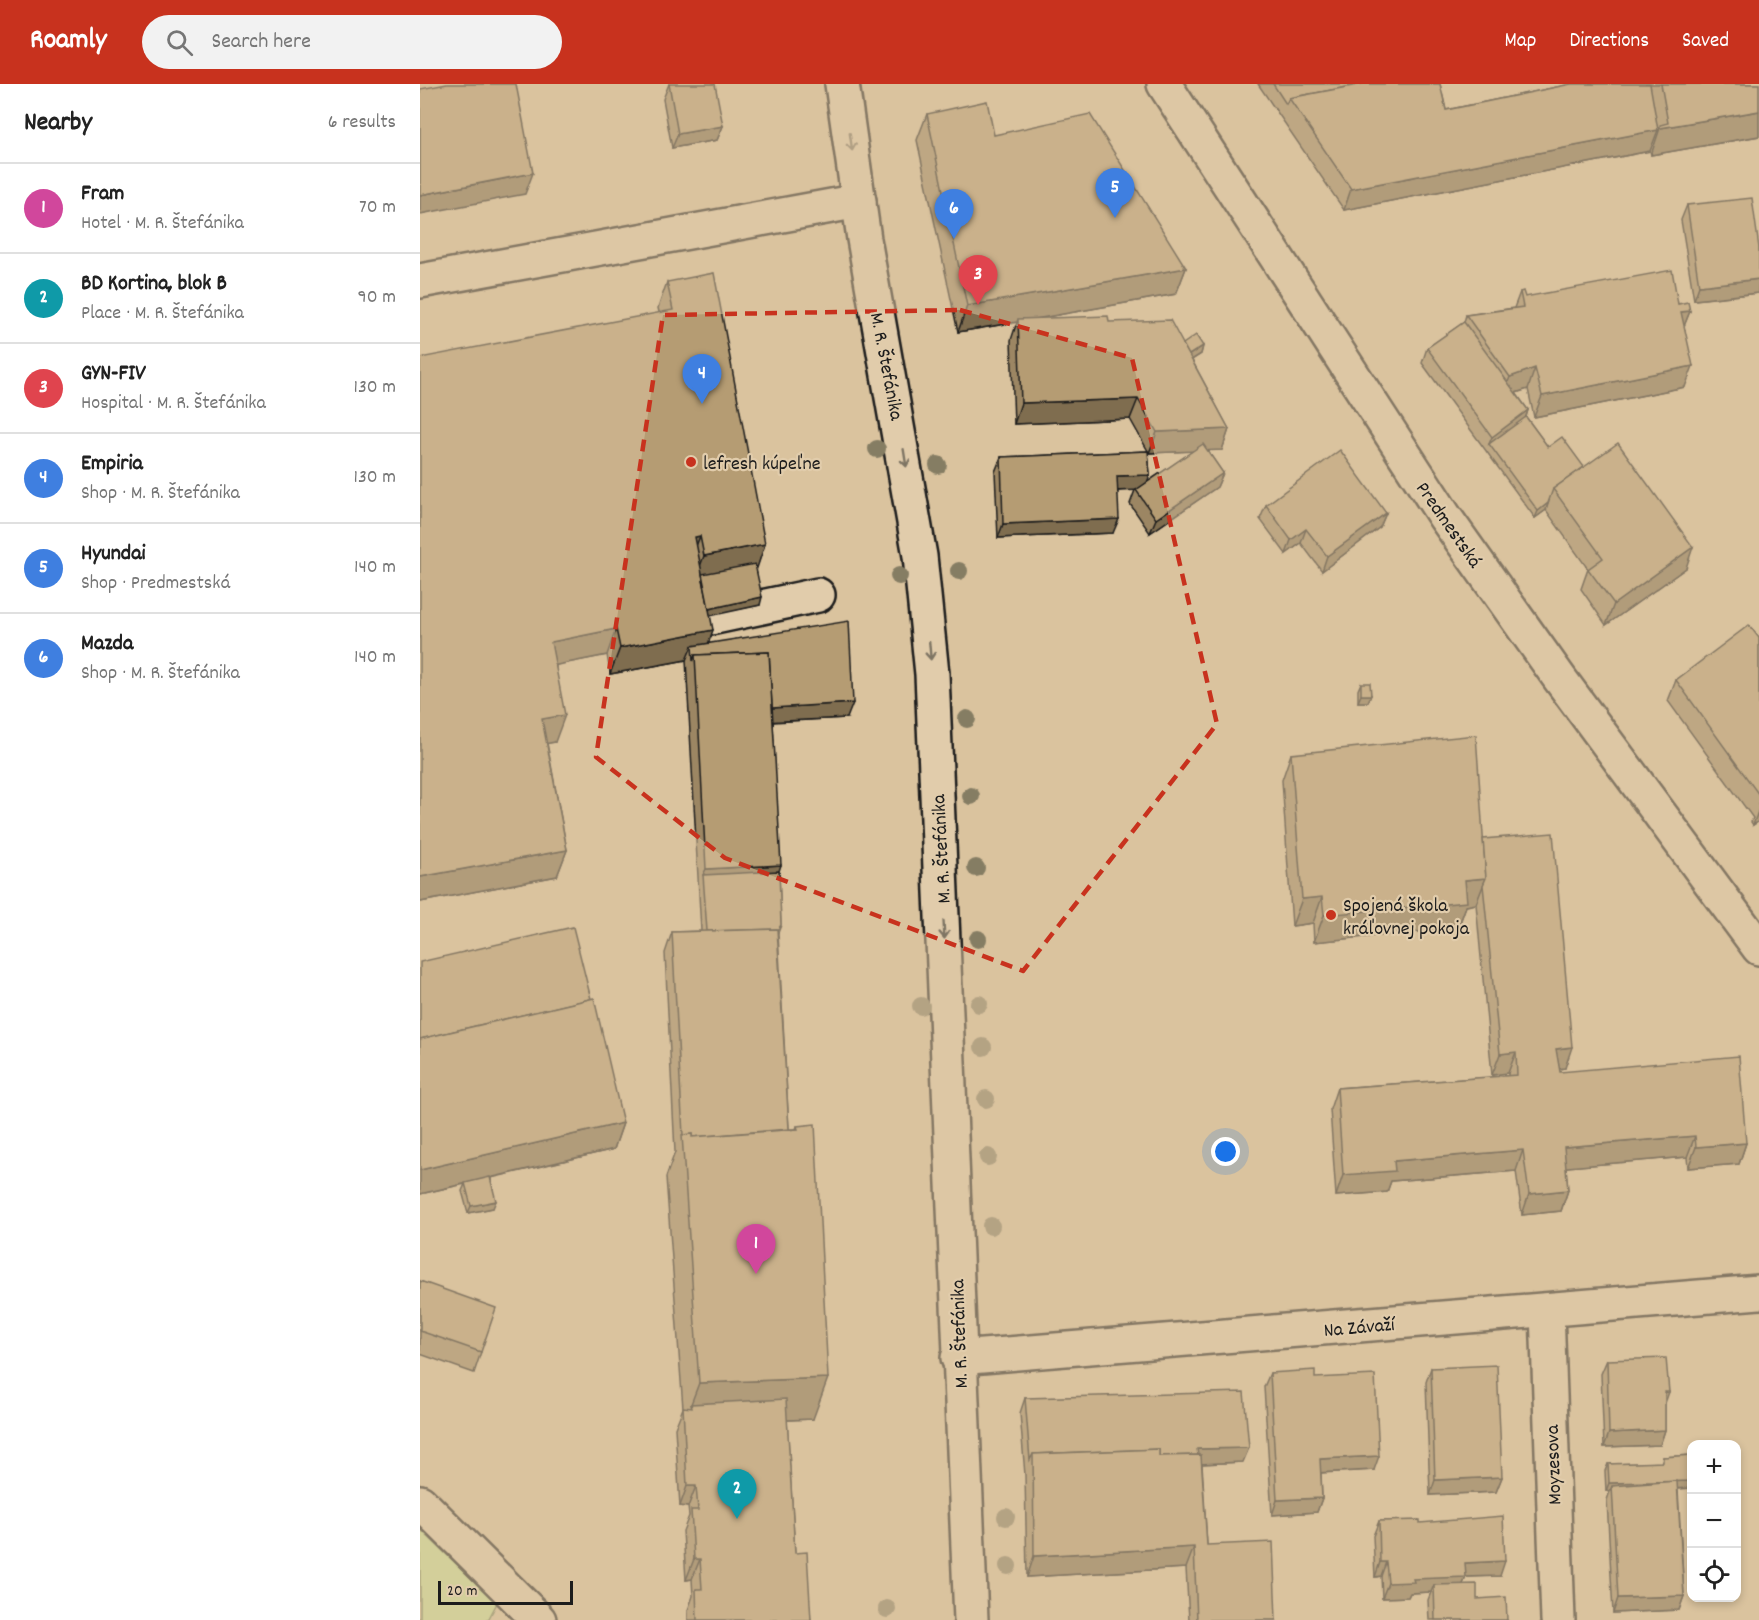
<!DOCTYPE html>
<meta charset="utf-8">
<style>
body{margin:0;font-family:Dekko,sans-serif;background:#f2f2f2;color:#222}
.controls{position:absolute;right:18px;bottom:18px;display:grid;overflow:hidden;border-radius:12px;box-shadow:0 3px 9px #0003}
.controls button{width:54px;height:54px;display:grid;place-items:center;padding:0;border:0;border-bottom:2px solid #e0e0e0;background:#fff;color:#222;font:30px sans-serif}
.scale{position:absolute;left:18px;bottom:15px;width:135px;box-sizing:border-box;padding-left:6px;border:3px solid #1c1c1c;border-top:0;font-size:16px;line-height:21px;white-space:nowrap;color:#1c1c1c;-webkit-text-stroke:4px #e1ccab;paint-order:stroke}
.you{position:absolute;left:806px;top:1068px;width:21px;height:21px;margin:-15px;border:4px solid #fff;border-radius:50%;background:#1a73e8;box-shadow:0 0 0 9px #1a73e833}
.badge{display:grid;place-items:center;width:39px;height:39px;border-radius:50%;background:#c8321e;color:#fff;font-size:20px;font-weight:700}
.pin{position:absolute;translate:-50% -50px;filter:drop-shadow(0 2px 3px #0008)}
.pin::after{content:'';position:absolute;top:32px;width:21px;height:18px;background:inherit;clip-path:polygon(0 0,100% 0,50% 100%)}
.list{margin:0;padding:0;list-style:none}
h2{display:flex;justify-content:space-between;align-items:center;height:78px;margin:0;padding:0 24px;font-size:26px}
h2 small{font-size:20px;font-weight:400;color:#767676}
.list li{display:grid;grid-template-columns:39px 1fr auto;gap:18px;align-items:center;box-sizing:border-box;height:90px;padding:0 24px;border-top:2px solid #e0e0e0}
.list b{display:block;font-size:22px;white-space:nowrap}
.list p{margin:0;font-size:20px;white-space:nowrap;color:#767676}
.list em{font-size:20px;font-style:normal;color:#767676}
.icon{flex:none;width:33px;height:33px;fill:none;stroke:currentColor;stroke-width:2;stroke-linecap:round;stroke-linejoin:round}
.map{position:relative;flex:none;width:1339px;height:1536px;overflow:hidden}
header{display:flex;align-items:center;gap:36px;box-sizing:border-box;height:84px;padding:0 30px;background:#c8321e;color:#fff}
header strong{font-size:28px}
nav{display:flex;gap:33px;margin-inline-start:auto;font-size:21px}
.search{width:420px;height:54px;background:#f2f2f2;display:flex;align-items:center;gap:15px;box-sizing:border-box;padding:0 21px;border-radius:33px;color:#767676;font-size:22px}
main{display:flex}
aside{flex:1;background:#fff}
.map>svg:first-child{display:block}
.green{fill:#c9de94;stroke:#727d58;stroke-width:1.5}
.lines{fill:none;stroke-linecap:round;stroke-linejoin:round}
.minor-casing{stroke:#1c1c1c;stroke-width:38}
.minor{stroke:#e1ccab;stroke-width:33}
.tree{fill:#857d64}
.wall{fill:#9c8663;stroke:#1c1c1c;stroke-width:1.5;fill-rule:evenodd}
.shaded-wall{fill:#7f6d50;stroke:#1c1c1c;stroke-width:1.5}
.building{fill:#b59c73;stroke:#1c1c1c;stroke-width:1.5}
.oneway{stroke:#7e7464}
.marked{fill:none;stroke:#c8321e;stroke-width:4.5;stroke-dasharray:12 8;stroke-linejoin:round}
.poi-dot{fill:#c8321e;stroke:#e1ccab;stroke-width:2}
.labels{text-anchor:middle;stroke-width:4.5;stroke-linejoin:round;paint-order:stroke}
.street-label{font-size:20px;fill:#1c1c1c;stroke:#e1ccab}
.poi-label{font-size:20px;fill:#1c1c1c;stroke:#e1ccab;text-anchor:start}
</style>
<header>
<strong>Roamly</strong>
<div class="search"><svg class="icon" aria-label="search" viewBox="0 0 24 24"><circle cx="10" cy="10" r="6"/><path d="M15 15l6 6"/></svg>Search here</div>
<nav><a>Map</a><a>Directions</a><a>Saved</a></nav>
</header>
<main>
<aside>
<h2>Nearby<small>6 results</small></h2>
<ul class="list">
<li><span class="badge" style="background:#d1479c">1</span><div><b>Fram</b><p>Hotel · M. R. Štefánika</p></div><em>70 m</em></li>
<li><span class="badge" style="background:#0f9aa8">2</span><div><b>BD Kortina, blok B</b><p>Place · M. R. Štefánika</p></div><em>90 m</em></li>
<li><span class="badge" style="background:#e0444e">3</span><div><b>GYN-FIV</b><p>Hospital · M. R. Štefánika</p></div><em>130 m</em></li>
<li><span class="badge" style="background:#3f7fe0">4</span><div><b>Empiria</b><p>Shop · M. R. Štefánika</p></div><em>130 m</em></li>
<li><span class="badge" style="background:#3f7fe0">5</span><div><b>Hyundai</b><p>Shop · Predmestská</p></div><em>140 m</em></li>
<li><span class="badge" style="background:#3f7fe0">6</span><div><b>Mazda</b><p>Shop · M. R. Štefánika</p></div><em>140 m</em></li>
</ul>
</aside>
<div class="map">
<svg width="1339" height="1536" viewBox="0 0 1339 1536">
<rect width="100%" height="100%" fill="#dac39e"/>
<filter id="ink" filterUnits="userSpaceOnUse"><feTurbulence type="fractalNoise" baseFrequency=".0167" numOctaves="2"/><feDisplacementMap in="SourceGraphic" scale="12" xChannelSelector="R" yChannelSelector="G"/><feConvolveMatrix kernelMatrix="1 2 1 2 8 2 1 2 1" color-interpolation-filters="sRGB"/></filter>
<g filter="url(#ink)">
<polygon class="green" points="0,1445 77,1519 68,1536 0,1536"/>
<g class="lines">
<g class="minor-casing">
<g id="minor">
<polyline points="422,0 444,155 500,472 512,590 551,1536"/>
<polyline points="744,0 1025,433 1140,595 1339,864"/>
<polyline points="0,197 439,117"/>
<polyline points="281,536 398,511"/>
<polyline points="1127,1227 1138,1536"/>
<polyline points="538,1274 1339,1208"/>
<polyline points="0,1418 119,1536"/>
</g>
</g>
<use href="#minor" class="minor"/>
</g>
<g class="tree">
<circle cx="457" cy="365" r="9"/>
<circle cx="518" cy="381" r="9"/>
<circle cx="539" cy="487" r="9"/>
<circle cx="479" cy="492" r="9"/>
<circle cx="547" cy="635" r="9"/>
<circle cx="551" cy="712" r="9"/>
<circle cx="556" cy="784" r="9"/>
<circle cx="558" cy="855" r="9"/>
<circle cx="559" cy="920" r="9"/>
<circle cx="501" cy="922" r="9"/>
<circle cx="563" cy="963" r="9"/>
<circle cx="566" cy="1015" r="9"/>
<circle cx="568" cy="1073" r="9"/>
<circle cx="571" cy="1142" r="9"/>
<circle cx="586" cy="1433" r="9"/>
<circle cx="588" cy="1482" r="9"/>
<circle cx="467" cy="1525" r="9"/>
</g>
<g class="wall">
<polygon points="249,0 303,42 297,56 252,64 243,15"/>
<polygon points="838,0 1020,0 1026,26 1151,0 1339,0 1339,52 1231,71 1230,67 924,126"/>
<path d="M507 30 574 51 766 184 756 210 614 235 689 238 763 260 783 262 781 270 772 276 809 345 802 366H787L803 389 797 403 730 449 710 420 715 406 698 407 693 449 578 454 575 388 581 373 728 367 710 335 594 340 591 256 597 238 538 248 497 56ZM773 367 727 398 730 391 728 368 729 369Z"/>
<polygon points="1267,121 1339,164 1339,206 1338,209 1274,216 1261,136"/>
<polygon points="247,198 345,460 336,485 340,521 290,531 289,559 427,634 353,638 361,841 358,849 369,1045 376,1045 377,1042 393,1335 367,1336 375,1469 391,1536 268,1536 268,1526 273,1512 272,1495 266,1496 263,1447 269,1432 268,1423 260,1422 255,1344 263,1324 246,1093 255,1068 245,869 252,848 281,847 266,576 190,590 187,571 136,581 135,658 127,659 147,766 137,792 0,818 239,228 238,224"/>
<polygon points="1100,208 1105,213 1258,220 1270,227 1264,242 1265,303 1114,333 1108,305 1096,309 1108,326 1106,333 1128,363 1164,383 1266,484 1186,541 1161,505 1168,485 1126,426 1115,434 1002,279 1007,264 1044,238 1046,231 1094,224"/>
<polygon points="846,421 966,429 960,443 902,487 881,459 866,470 840,435"/>
<polygon points="1339,554 1339,737 1333,741 1331,738 1333,734 1248,617 1256,596"/>
<polygon points="941,599 951,611 948,618 938,618 938,606"/>
<polygon points="871,670 1063,755 1145,984 1139,985 1140,988 1326,1059 1319,1080 1268,1084 1267,1073 1146,1083 1148,1106 1141,1127 1102,1131 1096,1087 971,1097 967,1108 916,1112 910,1025 917,1004 1088,992 1088,989 1072,991 1056,820 1046,822 1038,844 894,858 893,839 872,842 862,696"/>
<polygon points="203,1039 194,1065 71,1094 73,1124 48,1129 42,1107 45,1100 0,1110"/>
<polygon points="0,1197 61,1268 54,1289 0,1270"/>
<polygon points="1187,1276 1245,1320 1245,1346 1240,1361 1184,1363 1181,1290"/>
<polygon points="1011,1284 1082,1393 1076,1408 1010,1411 1006,1298"/>
<polygon points="850,1289 895,1294 954,1386 901,1389 902,1414 897,1428 852,1431 844,1303"/>
<polygon points="605,1314 823,1378 782,1380 787,1461 856,1536 769,1536 766,1484 607,1493 605,1391 600,1329"/>
<polygon points="1272,1371 1272,1404 1258,1405 1264,1512 1259,1526 1193,1529 1187,1416 1190,1407 1186,1407 1185,1387 1188,1380 1241,1379 1243,1373"/>
<polygon points="959,1437 1000,1439 1080,1492 1046,1493 1043,1500 1057,1515 1087,1536 1009,1536 1008,1516 1011,1508 990,1509 988,1513 962,1514 961,1492 955,1493 953,1452"/>
</g>
<g class="shaded-wall">
<polygon points="1339,27 1339,52 1231,71 1240,44"/>
<polygon points="303,42 297,56 252,64 258,50"/>
<polygon points="1238,46 1230,67 924,126 931,105"/>
<polygon points="113,89 105,110 0,130 0,111"/>
<polygon points="766,184 756,210 598,238 598,235 597,238 538,248 547,222"/>
<polygon points="1339,195 1338,209 1274,216 1279,202"/>
<polygon points="1270,227 1262,247 1261,228"/>
<polygon points="783,262 781,270 765,280 768,272"/>
<polygon points="1273,282 1265,303 1114,333 1122,312"/>
<polygon points="1115,284 1108,305 1082,313 1090,293"/>
<polygon points="718,315 710,335 594,340 601,319"/>
<polygon points="1108,326 1103,341 1069,360 1072,353"/>
<polygon points="809,345 802,366 729,369 737,348"/>
<polygon points="803,389 797,403 730,449 736,435"/>
<polygon points="730,391 724,406 692,407 697,392"/>
<polygon points="1128,419 1126,426 1115,434 1118,427"/>
<polygon points="966,429 960,443 902,487 907,472"/>
<polygon points="699,435 693,449 578,454 583,440"/>
<polygon points="886,445 881,459 866,470 871,456"/>
<polygon points="280,452 270,478 275,453"/>
<polygon points="345,460 336,487 274,498 284,472"/>
<polygon points="1273,463 1266,484 1186,541 1194,520"/>
<polygon points="342,513 340,521 276,535 279,527"/>
<polygon points="196,545 187,571 122,584 131,558"/>
<polygon points="293,546 284,572 275,571 272,562 266,576 190,590 200,564"/>
<polygon points="941,611 951,611 948,618 938,618"/>
<polygon points="433,619 427,634 344,638 350,624"/>
<polygon points="145,631 135,658 113,662 122,635"/>
<polygon points="1339,725 1339,737 1333,741"/>
<polygon points="147,766 137,792 0,818 0,793"/>
<polygon points="361,781 354,802 283,791 286,785"/>
<polygon points="1066,794 1056,820 1046,822 1038,844 894,858 904,831 1045,796"/>
<polygon points="902,813 893,839 872,842 882,815"/>
<polygon points="1152,963 1145,984 1129,986 1136,965"/>
<polygon points="1096,968 1088,989 1072,991 1080,970"/>
<polygon points="203,1039 194,1065 0,1110 0,1086"/>
<polygon points="1275,1052 1267,1073 1136,1084 1144,1063"/>
<polygon points="1326,1059 1319,1080 1268,1084 1276,1063"/>
<polygon points="1103,1066 1096,1087 971,1097 967,1108 916,1112 923,1091 974,1077"/>
<polygon points="1148,1106 1141,1127 1102,1131 1109,1110"/>
<polygon points="76,1117 73,1124 48,1129 51,1122"/>
<polygon points="408,1294 393,1335 266,1340 272,1324 271,1320 279,1299"/>
<polygon points="1245,1308 1249,1308 1244,1322"/>
<polygon points="1245,1346 1240,1361 1184,1363 1189,1349"/>
<polygon points="829,1364 823,1378 778,1380 777,1365"/>
<polygon points="959,1372 954,1386 895,1389 900,1375"/>
<polygon points="1082,1393 1076,1408 1010,1411 1015,1396"/>
<polygon points="1272,1397 1272,1404 1192,1407 1192,1402 1190,1407 1186,1407 1189,1399"/>
<polygon points="267,1402 276,1402 268,1423 260,1422"/>
<polygon points="902,1414 897,1428 852,1431 857,1416"/>
<polygon points="774,1463 766,1484 607,1493 614,1472"/>
<polygon points="274,1475 280,1475 272,1495 266,1496"/>
<polygon points="1085,1477 1080,1492 1046,1493 1040,1507 1014,1501 1011,1508 990,1509 988,1513 962,1514 968,1499 1045,1479"/>
<polygon points="960,1478 966,1478 961,1492 955,1493"/>
<polygon points="1264,1512 1259,1526 1193,1529 1198,1514"/>
</g>
<g class="building">
<polygon points="27,0 96,0 113,89 0,111 0,5"/>
<polygon points="249,0 295,0 303,42 258,50"/>
<polygon points="853,0 943,0 869,14 866,20"/>
<polygon points="943,0 1020,0 1026,26 1151,0 1230,0 1238,46 931,105 869,14"/>
<polygon points="1241,0 1339,0 1339,27 1240,44 1240,41 1248,39"/>
<polygon points="567,17 574,51 670,30 766,184 547,222 507,30"/>
<polygon points="1332,114 1339,164 1339,195 1279,202 1267,121"/>
<polygon points="1252,186 1258,220 1268,218 1270,227 1261,228 1273,282 1122,312 1115,284 1090,293 1046,231 1103,223 1100,208 1103,207 1105,213"/>
<polygon points="294,189 345,460 284,472 280,452 275,453 293,546 200,564 196,545 131,558 145,631 122,635 147,766 0,793 0,274 253,226 247,198"/>
<polygon points="688,232 689,238 750,236 809,345 737,348 718,315 601,319 598,235"/>
<polygon points="1044,238 1108,326 1072,353 1007,264"/>
<polygon points="776,251 783,262 769,271 763,260"/>
<polygon points="1106,333 1128,363 1142,353 1164,383 1133,405 1128,419 1118,427 1069,360"/>
<polygon points="1198,359 1273,463 1194,520 1168,485 1183,474 1133,405"/>
<polygon points="783,360 803,389 736,435 716,406"/>
<polygon points="920,366 966,429 907,472 886,445 871,456 846,421"/>
<polygon points="728,367 730,391 697,392 699,435 583,440 581,373"/>
<polygon points="335,480 342,513 289,525 282,490"/>
<polygon points="429,537 433,619 352,624 349,568 275,571 273,577 272,562"/>
<polygon points="1329,541 1339,554 1339,711 1256,596"/>
<polygon points="349,568 361,781 286,785 275,571"/>
<polygon points="941,599 950,599 951,611 941,611"/>
<polygon points="1056,651 1066,794 1045,796 1047,818 904,831 902,813 882,815 871,670"/>
<polygon points="1133,749 1152,963 1136,965 1140,988 1319,972 1326,1059 1276,1063 1275,1052 1144,1063 1148,1106 1109,1110 1103,1066 974,1077 975,1087 923,1091 917,1004 1097,991 1096,968 1080,970 1063,801 1066,794 1063,755"/>
<polygon points="359,787 361,841 357,847 357,845 287,847 283,791"/>
<polygon points="153,843 171,915 0,955 0,878"/>
<polygon points="357,845 369,1045 272,1053 272,1050 263,1051 252,848"/>
<polygon points="174,914 203,1039 0,1086 0,955"/>
<polygon points="395,1040 408,1294 279,1299 262,1051 272,1050 272,1053 378,1045 377,1042"/>
<polygon points="70,1093 76,1117 51,1122 45,1099"/>
<polygon points="0,1197 76,1224 61,1268 0,1247"/>
<polygon points="1246,1274 1249,1308 1245,1308 1245,1346 1189,1349 1187,1276"/>
<polygon points="1077,1281 1082,1393 1015,1396 1011,1284"/>
<polygon points="895,1286 895,1294 955,1291 959,1372 900,1375 902,1414 857,1416 850,1289"/>
<polygon points="824,1308 829,1364 777,1365 778,1371 739,1372 739,1365 613,1370 610,1376 605,1314"/>
<polygon points="366,1315 375,1469 387,1468 391,1536 277,1536 276,1505 282,1505 280,1475 274,1475 271,1426 278,1426 276,1402 267,1402 263,1323 272,1324 271,1320"/>
<polygon points="739,1365 739,1372 781,1371 787,1461 853,1458 856,1536 777,1536 774,1463 614,1472 613,1370"/>
<polygon points="1272,1371 1272,1397 1189,1399 1188,1380 1243,1378 1243,1373"/>
<polygon points="1257,1397 1264,1512 1198,1514 1192,1402"/>
<polygon points="1083,1432 1085,1477 1045,1479 1046,1493 993,1495 994,1498 968,1499 966,1478 960,1478 959,1437 1000,1436 1000,1439"/>
<polygon points="1057,1500 1057,1515 1086,1513 1087,1536 1015,1536 1014,1501"/>
</g>
<defs><path id="oneway-shaft" d="M-6 0H5M1.5-3L5.5 0L1.5 3" fill="none" stroke-width="1.6" stroke-linecap="round" stroke-linejoin="round" transform="scale(1.5)"/></defs>
<g class="oneway">
<use href="#oneway-shaft" transform="translate(431 58) rotate(82)"/>
<use href="#oneway-shaft" transform="translate(485 374) rotate(81)"/>
<use href="#oneway-shaft" transform="translate(510 567) rotate(85)"/>
<use href="#oneway-shaft" transform="translate(524 846) rotate(87)"/>
</g>
</g>
<path d="M0 0H1339V1536H0ZM540 226 712 274 797 640 603 887 305 774 176 673 243 231Z" fill="#dac39e" fill-opacity=".55" fill-rule="evenodd"/>
<path class="marked" d="M540 226 712 274 797 640 603 887 305 774 176 673 243 231Z"/>
<g class="poi-dot">
<circle cx="271" cy="378" r="6"/>
<circle cx="911" cy="831" r="6"/>
</g>
<g class="labels">
<g class="street-label">
<text transform="translate(468 282) rotate(79)" y="7">M. R. Štefánika</text>
<text transform="translate(1030 440) rotate(55)" y="7">Predmestská</text>
<text transform="translate(520 765) rotate(-93)" y="7">M. R. Štefánika</text>
<text transform="translate(939 1242) rotate(-5)" y="7">Na Závaží</text>
<text transform="translate(538 1250) rotate(-92)" y="7">M. R. Štefánika</text>
<text transform="translate(1132 1381) rotate(-92)" y="7">Moyzesova</text>
</g>
<g class="poi-label">
<text x="283" y="385">lefresh kúpeľne</text>
<text x="923" y="827">Spojená škola<tspan x="923" dy="23">kráľovnej pokoja</tspan></text>
</g>
</g>
</svg>
<div class="controls">
<button>+</button>
<button>−</button>
<button><svg class="icon" aria-label="locate" viewBox="0 0 24 24"><circle cx="12" cy="12" r="6"/><path d="M12 2v4M12 18v4M2 12h4M18 12h4"/></svg></button>
</div>
<div class="scale">20 m</div>
<div class="you"></div>
<div class="pin badge" style="left:336px;top:1190px;background:#d1479c">1</div>
<div class="pin badge" style="left:317px;top:1435px;background:#0f9aa8">2</div>
<div class="pin badge" style="left:558px;top:221px;background:#e0444e">3</div>
<div class="pin badge" style="left:282px;top:320px;background:#3f7fe0">4</div>
<div class="pin badge" style="left:695px;top:134px;background:#3f7fe0">5</div>
<div class="pin badge" style="left:534px;top:155px;background:#3f7fe0">6</div>
</div>
</main>
